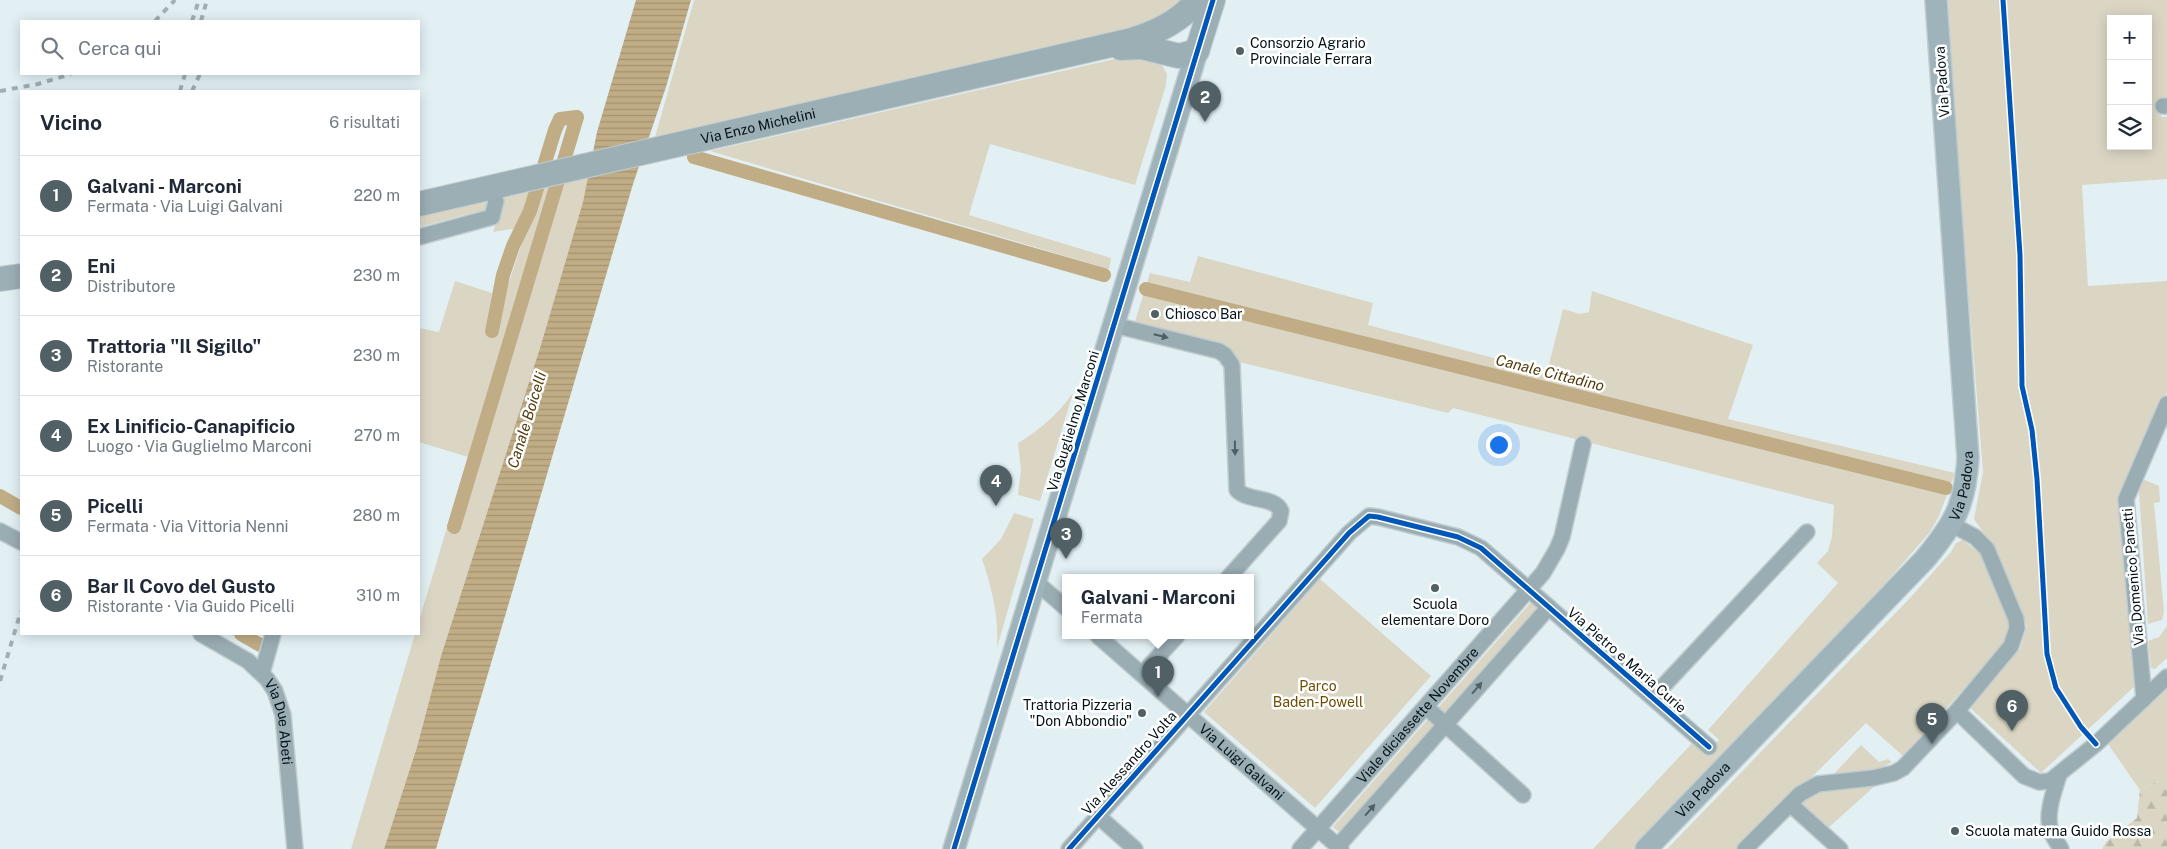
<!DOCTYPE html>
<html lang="it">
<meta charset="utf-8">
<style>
body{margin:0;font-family:"Public Sans",sans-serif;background:#f2f2f3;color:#1f2937}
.controls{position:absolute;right:15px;top:15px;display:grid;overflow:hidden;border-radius:0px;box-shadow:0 2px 12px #0003}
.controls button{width:45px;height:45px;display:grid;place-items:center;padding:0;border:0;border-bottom:1px solid #e0e1e3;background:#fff;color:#1f2937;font:25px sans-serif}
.you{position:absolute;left:1498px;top:444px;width:18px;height:18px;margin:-12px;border:4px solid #fff;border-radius:50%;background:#1a73e8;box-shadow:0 0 0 8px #1a73e833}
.badge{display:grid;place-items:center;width:32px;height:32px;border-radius:50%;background:#516064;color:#fff;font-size:16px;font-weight:700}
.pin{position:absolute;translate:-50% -41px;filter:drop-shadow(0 1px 2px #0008)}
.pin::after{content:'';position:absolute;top:26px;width:18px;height:15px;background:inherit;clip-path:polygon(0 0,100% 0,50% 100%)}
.popup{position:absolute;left:1062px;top:574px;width:192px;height:65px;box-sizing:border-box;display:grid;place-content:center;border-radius:0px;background:#fff;filter:drop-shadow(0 1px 4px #0005);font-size:16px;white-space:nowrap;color:#747a83}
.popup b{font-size:19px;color:#1f2937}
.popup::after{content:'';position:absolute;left:50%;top:100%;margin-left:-10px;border:10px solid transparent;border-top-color:#fff}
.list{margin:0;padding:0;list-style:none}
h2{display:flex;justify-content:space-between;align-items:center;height:65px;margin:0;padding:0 20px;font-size:21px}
h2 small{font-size:16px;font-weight:400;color:#747a83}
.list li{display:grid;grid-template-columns:32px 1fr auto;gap:15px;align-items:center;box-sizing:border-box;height:80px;padding:0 20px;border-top:1px solid #e0e1e3}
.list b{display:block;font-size:19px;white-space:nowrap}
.list p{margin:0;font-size:16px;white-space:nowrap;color:#747a83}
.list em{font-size:16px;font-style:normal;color:#747a83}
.icon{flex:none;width:28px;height:28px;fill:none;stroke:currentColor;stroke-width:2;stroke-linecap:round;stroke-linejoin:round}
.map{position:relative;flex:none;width:2167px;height:849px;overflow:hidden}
.search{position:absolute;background:#fff;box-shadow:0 2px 12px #0003;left:20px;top:20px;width:400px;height:55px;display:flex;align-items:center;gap:12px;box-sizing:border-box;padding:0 18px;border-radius:0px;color:#747a83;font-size:19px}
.panel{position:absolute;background:#fff;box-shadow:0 2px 12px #0003;left:20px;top:90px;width:400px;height:545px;border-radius:0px}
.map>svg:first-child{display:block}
.green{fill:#dbd6c4;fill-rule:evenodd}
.forest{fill:url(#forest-firs)}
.water{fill:url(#water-rules)}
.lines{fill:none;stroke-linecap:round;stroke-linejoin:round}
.canal{stroke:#c0ac85;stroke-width:14}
.street-casing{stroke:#c0cccf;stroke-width:18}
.secondary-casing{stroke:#c0cccf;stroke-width:24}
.primary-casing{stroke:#c0cccf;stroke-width:26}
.street{stroke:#9aadb3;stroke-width:15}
.secondary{stroke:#9eb4ba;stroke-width:21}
.primary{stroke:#9cafb5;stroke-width:24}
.rail{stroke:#a0afb3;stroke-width:4;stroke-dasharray:6 6;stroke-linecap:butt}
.cycleway-casing{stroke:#fff;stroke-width:8}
.cycleway{stroke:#0057b8;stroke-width:5}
.oneway{fill:#4e6065}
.poi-dot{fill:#516064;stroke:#fff;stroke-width:2}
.labels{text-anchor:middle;stroke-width:5;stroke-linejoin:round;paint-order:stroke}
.poi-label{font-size:14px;fill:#031217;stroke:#fff;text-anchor:start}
.street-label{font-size:14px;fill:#031217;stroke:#fff}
.park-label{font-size:14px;fill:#6e4c00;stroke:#fff}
.water-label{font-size:15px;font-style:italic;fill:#523a0b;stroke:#fff}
</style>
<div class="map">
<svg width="2167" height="849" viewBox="0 0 2167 849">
<defs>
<pattern id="forest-firs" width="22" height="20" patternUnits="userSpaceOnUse" patternTransform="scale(1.25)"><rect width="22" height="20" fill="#dbd6c4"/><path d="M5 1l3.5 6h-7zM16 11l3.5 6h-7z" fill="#bab7a8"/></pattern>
<pattern id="water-rules" width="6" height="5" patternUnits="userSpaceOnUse" patternTransform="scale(1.25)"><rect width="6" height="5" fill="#c0ac85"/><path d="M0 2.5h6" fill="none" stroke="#a39372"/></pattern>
</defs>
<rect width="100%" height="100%" fill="#e2f0f4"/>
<g class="green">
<polygon points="694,0 1187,0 1165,18 1135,27 655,137"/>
<path d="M1948 0H2167V97L2160 98 2161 117H2167V179L2082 185 2088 286 2167 281V392L2121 501 2136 685 2041 773 1967 705 2020 649 2027 626 1994 548 1974 519 1983 472 1960 188ZM2111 19H2148V146H2111Z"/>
<polygon points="1128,56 1160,62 1167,74 1166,85 1135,185 990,144 969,215 1111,258 1109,269 710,151"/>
<polygon points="588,178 583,202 540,348 441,656 417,747 384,849 351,849 415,634 419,634 419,621 468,457 419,442 419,328 439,332 455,281 492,293 485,331 499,333 505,294 525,234 511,229 493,232 504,198"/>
<polygon points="490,201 487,209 419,227 419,216"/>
<polygon points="1198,256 1373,303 1368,325 1547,372 1563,309 1580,314 1589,312 1592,291 1753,345 1728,419 1955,473 1939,516 1930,532 1890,578 1633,849 1593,849 1695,740 1708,752 1719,740 1708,730 1838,583 1817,563 1828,551 1832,536 1834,505 1453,408 1448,413 1239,362 1225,346 1134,325 1150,273 1190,282"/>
<path d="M1073 393 1040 501 1018 495 1021 470 1018 443C1041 429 1057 415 1073 393Z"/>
<polygon points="2138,477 2159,486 2160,502 2154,503 2164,611 2162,620 2148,624"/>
<path d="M1014 513 1034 519 997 648C999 617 992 588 982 559L1001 539Z"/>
<polygon points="1963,540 1984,557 2009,620 2009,629 1999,650 1903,756 1866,723 1740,849 1667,849 1910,598 1951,552 1956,543"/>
<polygon points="1320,579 1431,676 1315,808 1204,712"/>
<polygon points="1534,599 1541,606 1444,716 1437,709"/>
<polygon points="2167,626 2167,658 2155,669 2151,668 2148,641 2159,637"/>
<polygon points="2167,689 2167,785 2161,780 2140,790 2108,744"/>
<polygon points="1429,718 1436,724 1340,833 1333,827"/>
<polygon points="1861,745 1879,762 1888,759 1892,762 1875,771 1833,775"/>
<path d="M1877 784 1828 828 1801 804C1818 785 1853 787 1877 784Z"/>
</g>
<polygon class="forest" points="2161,780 2167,785 2167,849 2102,849 2106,842 2137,818 2140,790"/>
<polygon class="water" points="636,0 691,0 666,87 633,184 436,849 384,849 417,747 441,656 540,348 583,202 597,132"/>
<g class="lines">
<g class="canal">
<polyline points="694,157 1104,275"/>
<polyline points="1146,289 1946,488"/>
<polyline points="0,496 21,508"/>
<polyline points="454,527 577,117 560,119 555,130 530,211 513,246 503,275 492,331"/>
<polyline points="241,634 260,645"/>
</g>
<g class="street-casing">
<g id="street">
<polyline points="2163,106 2167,106"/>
<polyline points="419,237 492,217 496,201"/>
<path d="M1114 325 1219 351 1225 355 1232 365 1237 490C1248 502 1275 496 1281 511L1279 521 1228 578"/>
<polyline points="0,531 21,542"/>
<polyline points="1036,582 1066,608"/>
<path id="s1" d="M201 634 248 661 267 679 275 691 283 715 295 849"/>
<path id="s2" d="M1098 636 1341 849"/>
<polyline points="262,673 273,634"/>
<polyline points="1142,674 1177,636"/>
<polyline points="1653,697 1807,532"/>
<polyline points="2144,699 2126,499 2167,404"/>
<polyline points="1426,707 1523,795"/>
<polyline points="1957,711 2024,776 2039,782 2050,781 2096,744 2167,677"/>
<path d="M2059 775C2054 791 2045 815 2051 831 2053 838 2058 843 2061 849"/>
<polyline points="1790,804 1840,849"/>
<polyline points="1097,815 1135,849"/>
<polyline points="1338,846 1549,607"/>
<polyline points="1069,849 1349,533 1369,516 1378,517 1458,537 1481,548 1709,747"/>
<path id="s3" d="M1300 849 1543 573 1557 549 1562 537 1583 444"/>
<polyline points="1745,849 1800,794 1818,784 1873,778 1894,773 1903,768 1957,711 2011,646 2017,628 2016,619 1987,549 1975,537 1951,524"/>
</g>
</g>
<g class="secondary-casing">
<g id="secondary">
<polyline points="954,849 1197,51"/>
<path id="s4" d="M1646 849 1925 559C1955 523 1965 505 1968 458L1936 0"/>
</g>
</g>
<g class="primary-casing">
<g id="primary">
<polyline points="1121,48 1142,47 1179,56 1197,51"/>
<polyline points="1197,51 1213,0"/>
<path id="s5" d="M419 204 1128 41C1153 34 1181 21 1197 0"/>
<polyline points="0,279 21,276"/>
</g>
</g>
<use href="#street" class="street"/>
<use href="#secondary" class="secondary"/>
<use href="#primary" class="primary"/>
<g class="rail">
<polyline points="155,21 175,0"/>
<polyline points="192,21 199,0"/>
<polyline points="201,21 207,0"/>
<polyline points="0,91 38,84 71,74"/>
<polyline points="180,91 185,74"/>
<polyline points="192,91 200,74"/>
<polyline points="0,681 21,611"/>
</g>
<g class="cycleway-casing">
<g id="cycleway">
<polyline points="2003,0 2020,255 2022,386 2032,430 2037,479 2047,654 2056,688 2081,727 2096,744"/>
<polyline points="954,849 1213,0"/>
<polyline points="1069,849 1349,533 1369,516 1378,517 1458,537 1481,548 1709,747"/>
</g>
</g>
<use href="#cycleway" class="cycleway"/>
</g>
<defs><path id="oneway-solid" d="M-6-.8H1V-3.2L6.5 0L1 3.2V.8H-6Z" transform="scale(1.25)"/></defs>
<g class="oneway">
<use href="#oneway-solid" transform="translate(1161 336) rotate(14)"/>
<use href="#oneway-solid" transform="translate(1235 448) rotate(89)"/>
<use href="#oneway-solid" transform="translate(1477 688) rotate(-49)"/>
<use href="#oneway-solid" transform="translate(1370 810) rotate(-49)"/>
</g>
<g class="poi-dot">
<circle cx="1240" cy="51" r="5"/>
<circle cx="1155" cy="314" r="5"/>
<circle cx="1435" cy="588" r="5"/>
<circle cx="1142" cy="713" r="5"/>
<circle cx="1955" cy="831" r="5"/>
</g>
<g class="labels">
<g class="poi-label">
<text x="1250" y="48">Consorzio Agrario<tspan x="1250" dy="16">Provinciale Ferrara</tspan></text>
<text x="1165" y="319">Chiosco Bar</text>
<text x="1435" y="609" text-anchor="middle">Scuola<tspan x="1435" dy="16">elementare Doro</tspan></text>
<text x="1132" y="710" text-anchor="end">Trattoria Pizzeria<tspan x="1132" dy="16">"Don Abbondio"</tspan></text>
<text x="1965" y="836">Scuola materna Guido Rossa</text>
</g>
<g class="street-label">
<text transform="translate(1942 82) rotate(-94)" y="5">Via Padova</text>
<text dy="5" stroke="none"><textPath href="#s5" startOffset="348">Via Enzo Michelini</textPath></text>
<text transform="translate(1073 421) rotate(-73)" y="5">Via Guglielmo Marconi</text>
<text dy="5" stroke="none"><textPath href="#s4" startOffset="486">Via Padova</textPath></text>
<text transform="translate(2133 577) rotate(-95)" y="5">Via Domenico Panetti</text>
<text transform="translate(1627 660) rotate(41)" y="5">Via Pietro e Maria Curie</text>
<text dy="5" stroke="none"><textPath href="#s3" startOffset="178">Viale diciassette Novembre</textPath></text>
<text dy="5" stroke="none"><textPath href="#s1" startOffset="126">Via Due Abeti</textPath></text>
<text dy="5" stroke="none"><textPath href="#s2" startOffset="191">Via Luigi Galvani</textPath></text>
<text transform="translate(1129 763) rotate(-48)" y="5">Via Alessandro Volta</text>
<text dy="5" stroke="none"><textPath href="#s4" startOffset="82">Via Padova</textPath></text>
</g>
<g class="park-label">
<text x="1318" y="691">Parco<tspan x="1318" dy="16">Baden-Powell</tspan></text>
</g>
<g class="water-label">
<text transform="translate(1550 373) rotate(14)" y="5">Canale Cittadino</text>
<text transform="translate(527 420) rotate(-73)" y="5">Canale Boicelli</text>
</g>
</g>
</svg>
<div class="controls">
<button>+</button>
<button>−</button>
<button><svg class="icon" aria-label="layers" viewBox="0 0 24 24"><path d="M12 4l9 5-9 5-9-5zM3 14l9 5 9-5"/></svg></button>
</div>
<div class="you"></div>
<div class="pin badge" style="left:1158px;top:697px">1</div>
<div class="popup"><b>Galvani - Marconi</b>Fermata</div>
<div class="pin badge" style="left:1205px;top:122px">2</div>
<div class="pin badge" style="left:1066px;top:559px">3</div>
<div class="pin badge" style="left:996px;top:506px">4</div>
<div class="pin badge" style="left:1932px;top:744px">5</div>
<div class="pin badge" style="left:2012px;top:731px">6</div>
<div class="search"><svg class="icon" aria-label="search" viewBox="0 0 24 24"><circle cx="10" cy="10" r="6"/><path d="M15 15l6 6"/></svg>Cerca qui</div>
<section class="panel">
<h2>Vicino<small>6 risultati</small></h2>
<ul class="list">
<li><span class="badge">1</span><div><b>Galvani - Marconi</b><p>Fermata · Via Luigi Galvani</p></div><em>220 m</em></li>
<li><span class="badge">2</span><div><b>Eni</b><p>Distributore</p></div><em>230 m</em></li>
<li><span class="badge">3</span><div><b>Trattoria &quot;Il Sigillo&quot;</b><p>Ristorante</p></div><em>230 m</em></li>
<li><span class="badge">4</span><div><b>Ex Linificio-Canapificio</b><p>Luogo · Via Guglielmo Marconi</p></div><em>270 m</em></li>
<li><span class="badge">5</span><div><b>Picelli</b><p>Fermata · Via Vittoria Nenni</p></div><em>280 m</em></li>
<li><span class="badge">6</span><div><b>Bar Il Covo del Gusto</b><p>Ristorante · Via Guido Picelli</p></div><em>310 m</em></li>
</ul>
</section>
</div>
